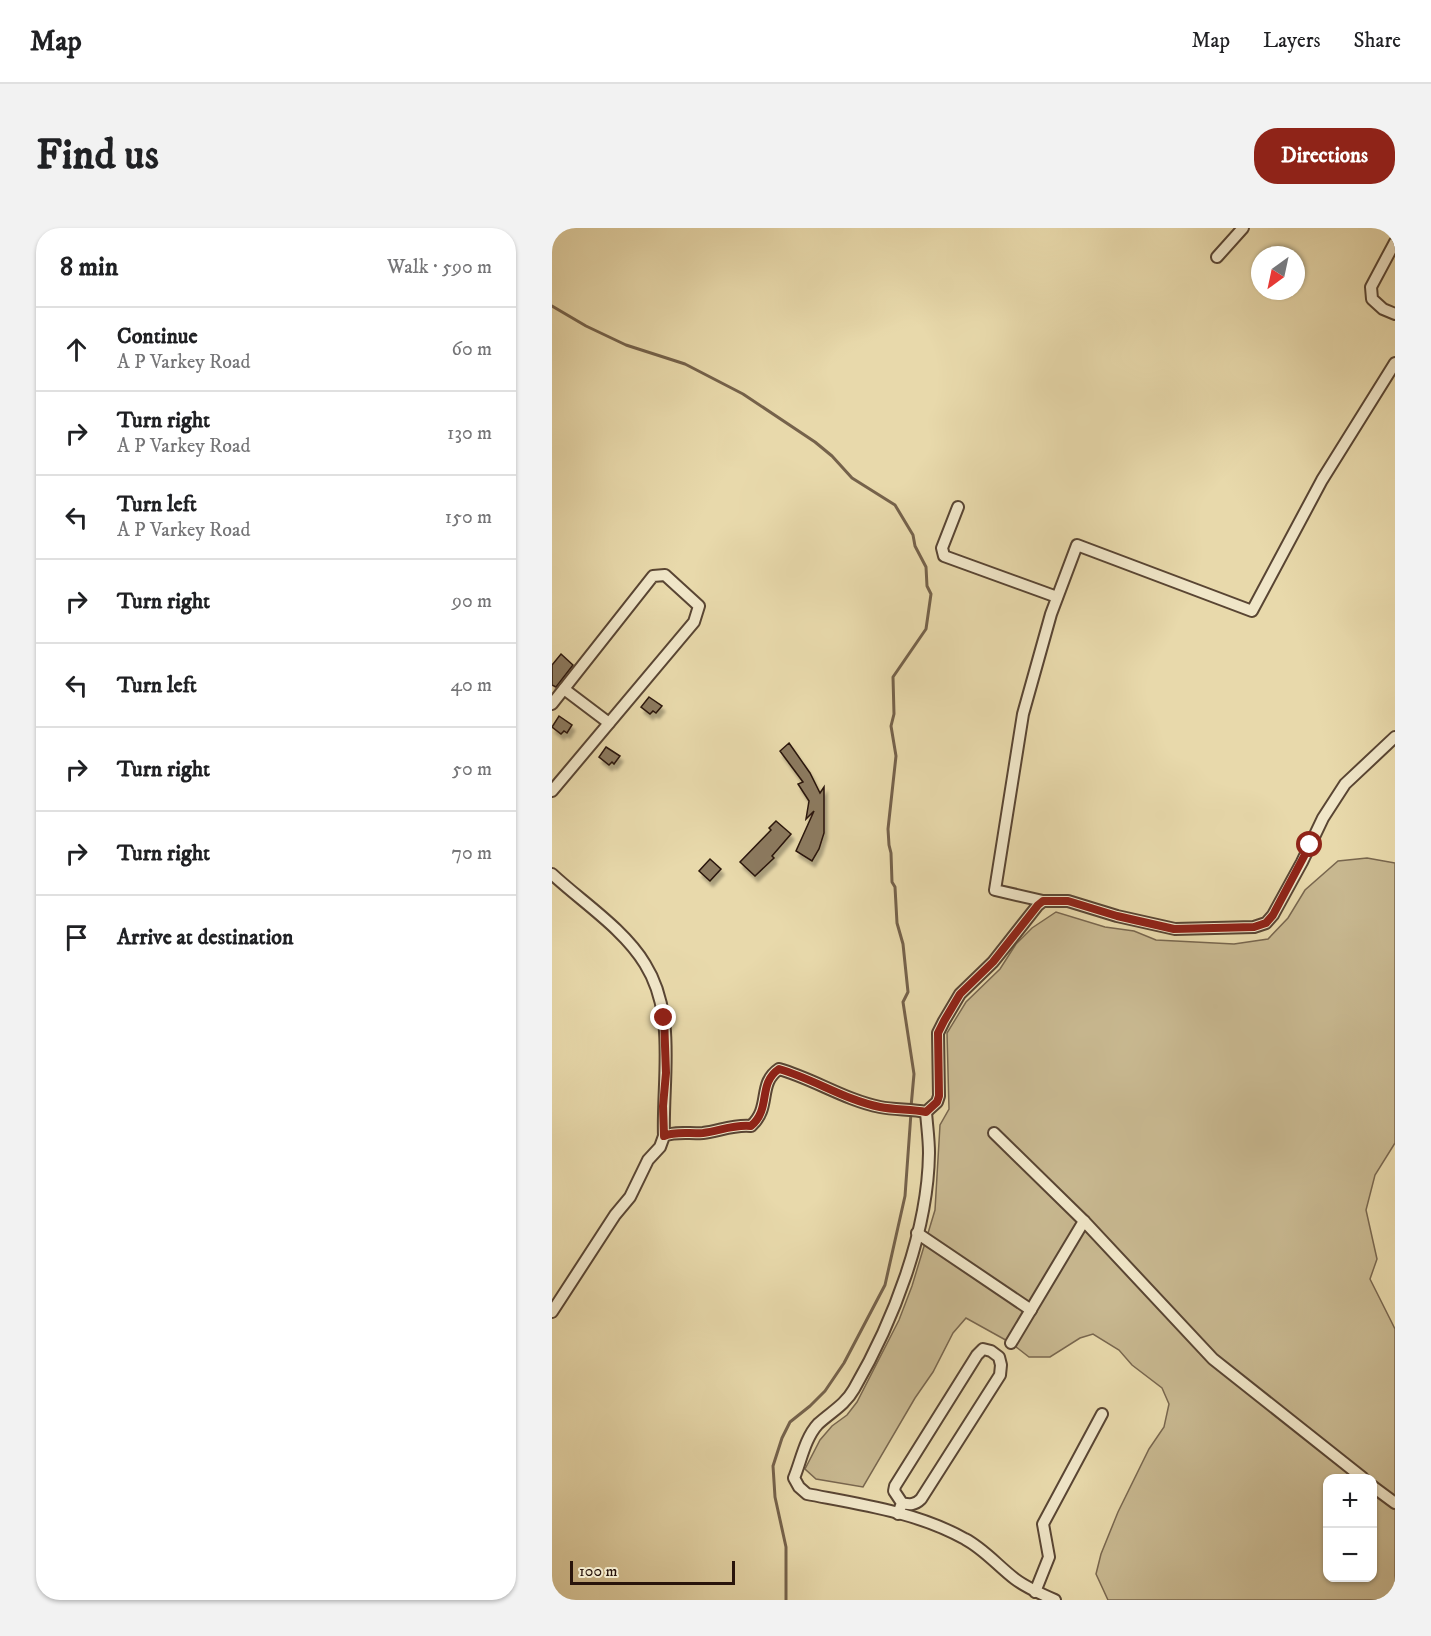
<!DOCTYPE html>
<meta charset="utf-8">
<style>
body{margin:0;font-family:"IM FELL DW Pica",serif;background:#f2f2f2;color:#202124}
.controls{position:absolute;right:18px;bottom:18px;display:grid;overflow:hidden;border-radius:12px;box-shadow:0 2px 4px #0004}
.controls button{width:54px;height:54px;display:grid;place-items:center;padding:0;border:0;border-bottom:2px solid #e0e0e0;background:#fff;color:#202124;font:30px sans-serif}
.compass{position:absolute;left:699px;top:18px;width:54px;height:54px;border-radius:50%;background:#fff;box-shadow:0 2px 4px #0004;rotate:213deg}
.scale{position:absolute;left:18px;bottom:15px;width:165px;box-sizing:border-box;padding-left:6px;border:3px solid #29140b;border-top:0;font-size:16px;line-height:21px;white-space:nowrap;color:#29140b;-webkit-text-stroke:4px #f0e6c8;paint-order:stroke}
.stop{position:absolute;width:18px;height:18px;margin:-14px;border:4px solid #8f2418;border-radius:50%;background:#fff}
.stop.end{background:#8f2418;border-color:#fff;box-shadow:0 2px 6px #0008}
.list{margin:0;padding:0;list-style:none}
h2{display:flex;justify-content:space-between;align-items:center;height:78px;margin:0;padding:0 24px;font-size:26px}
h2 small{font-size:20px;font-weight:400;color:#757577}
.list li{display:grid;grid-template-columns:39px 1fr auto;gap:18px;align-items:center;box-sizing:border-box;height:84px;padding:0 24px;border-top:2px solid #e0e0e0}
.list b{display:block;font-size:22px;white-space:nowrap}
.list p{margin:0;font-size:20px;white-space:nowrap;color:#757577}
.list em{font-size:20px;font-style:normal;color:#757577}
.icon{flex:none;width:33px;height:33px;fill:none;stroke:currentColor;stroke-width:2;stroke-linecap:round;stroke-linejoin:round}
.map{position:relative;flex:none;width:843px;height:1372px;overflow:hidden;border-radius:24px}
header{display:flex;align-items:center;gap:36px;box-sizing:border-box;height:84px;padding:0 30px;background:#fff;border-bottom:2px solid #e0e0e0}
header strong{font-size:28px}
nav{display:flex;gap:33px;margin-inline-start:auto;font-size:21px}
.intro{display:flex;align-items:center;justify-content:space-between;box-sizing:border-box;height:144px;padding:0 36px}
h1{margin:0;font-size:42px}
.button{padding:15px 27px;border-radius:24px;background:#8f2418;color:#fff;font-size:21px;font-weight:700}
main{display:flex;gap:36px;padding:0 36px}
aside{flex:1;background:#fff;border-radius:24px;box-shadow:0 2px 4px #0004}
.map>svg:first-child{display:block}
.green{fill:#c8b890;stroke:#78664e;stroke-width:1.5;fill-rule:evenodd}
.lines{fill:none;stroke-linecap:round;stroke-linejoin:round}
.stream{stroke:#75624b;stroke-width:3}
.building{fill:#8c7a5e;stroke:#29140b;stroke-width:1.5;filter:url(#shadow)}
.minor-casing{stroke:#594533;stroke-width:14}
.minor{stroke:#f0e6c8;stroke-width:10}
.route{stroke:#8f2418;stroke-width:8}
</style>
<header>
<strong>Map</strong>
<nav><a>Map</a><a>Layers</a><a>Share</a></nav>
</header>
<div class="intro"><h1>Find us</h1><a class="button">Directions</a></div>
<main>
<aside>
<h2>8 min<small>Walk · 590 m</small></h2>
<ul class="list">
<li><svg class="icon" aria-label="ahead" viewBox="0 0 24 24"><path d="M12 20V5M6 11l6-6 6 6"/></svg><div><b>Continue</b><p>A P Varkey Road</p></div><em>60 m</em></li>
<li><svg class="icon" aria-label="right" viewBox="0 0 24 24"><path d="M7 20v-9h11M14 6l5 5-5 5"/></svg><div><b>Turn right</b><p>A P Varkey Road</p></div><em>130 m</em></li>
<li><svg class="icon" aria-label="left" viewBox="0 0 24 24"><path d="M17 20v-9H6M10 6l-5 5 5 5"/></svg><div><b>Turn left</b><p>A P Varkey Road</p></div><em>150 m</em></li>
<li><svg class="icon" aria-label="right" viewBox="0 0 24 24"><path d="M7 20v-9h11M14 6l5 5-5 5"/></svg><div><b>Turn right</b></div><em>90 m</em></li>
<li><svg class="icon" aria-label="left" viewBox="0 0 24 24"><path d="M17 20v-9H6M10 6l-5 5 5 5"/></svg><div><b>Turn left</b></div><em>40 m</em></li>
<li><svg class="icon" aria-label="right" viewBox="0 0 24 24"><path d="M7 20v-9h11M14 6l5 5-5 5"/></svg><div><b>Turn right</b></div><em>50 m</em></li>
<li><svg class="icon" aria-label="right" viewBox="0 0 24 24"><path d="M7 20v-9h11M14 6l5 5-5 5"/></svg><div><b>Turn right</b></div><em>70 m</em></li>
<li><svg class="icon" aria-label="arrive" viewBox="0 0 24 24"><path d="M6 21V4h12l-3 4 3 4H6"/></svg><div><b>Arrive at destination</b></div></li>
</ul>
</aside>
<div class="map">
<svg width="843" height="1372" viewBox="0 0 843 1372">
<defs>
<filter id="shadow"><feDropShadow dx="3" dy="5.5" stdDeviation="1.5" flood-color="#0004"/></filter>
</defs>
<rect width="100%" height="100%" fill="#e8d9ab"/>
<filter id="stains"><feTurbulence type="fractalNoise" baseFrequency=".00333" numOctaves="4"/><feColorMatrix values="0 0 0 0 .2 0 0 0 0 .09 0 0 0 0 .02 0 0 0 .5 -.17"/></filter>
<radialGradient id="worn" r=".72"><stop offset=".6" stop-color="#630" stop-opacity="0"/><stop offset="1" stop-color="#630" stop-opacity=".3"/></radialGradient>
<path class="green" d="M815 630 843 635V915L823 947 814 982 825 1031 818 1051 843 1101V1372H556L544 1346 549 1326 566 1284 597 1221 612 1199 617 1176 610 1160 580 1137 567 1122 541 1106 528 1110 498 1129H477L459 1115 414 1090 401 1105 381 1144 363 1170 311 1259 264 1251 253 1241 268 1212 280 1198 295 1187 305 1174 347 1092 360 1058 383 982 388 897 397 881 395 805 414 774 448 741 464 716 480 700 504 684 553 699 582 703 604 712 682 716 716 711 736 690 753 662 786 633ZM776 1250H820V1350H776Z"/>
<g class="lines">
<g class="stream">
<polyline points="0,78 34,98 74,117 133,136 191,166 263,214 280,228 300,250 343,277 361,307 363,318 374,339 375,358 379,366 374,401 341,449 342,486 339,498 344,528 336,601 337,617 339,625 340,654 343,659 345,695 351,716 356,764 351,774 362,846 359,879"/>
<polyline points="234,1372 234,1319 223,1269 221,1238 230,1210 238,1194 258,1178 273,1163 292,1135 333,1057 353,968 359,885"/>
</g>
</g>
<g class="building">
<polygon points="9,426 21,437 4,459 0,457 0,437"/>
<polygon points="97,469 110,478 104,485 101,483 98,486 89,479"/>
<polygon points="7,488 20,497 15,505 12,503 9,506 0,499"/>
<polygon points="237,515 258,545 268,565 272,559 272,605 267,621 260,633 244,623 262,583 254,591 257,573 246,556 251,554 228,523"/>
<polygon points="54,519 68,528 62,536 60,534 57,537 47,529"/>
<polygon points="224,593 239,606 220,628 222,630 203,648 188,634 219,602 217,600"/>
<polygon points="158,631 169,641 158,653 147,643"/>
</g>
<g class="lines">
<g class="minor-casing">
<g id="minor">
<polyline points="843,14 819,59 820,71 831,81 843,86"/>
<polyline points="665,29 691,0"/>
<polyline points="406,279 390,320 392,328 505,369"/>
<polyline points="12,461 57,495"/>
<polyline points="0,476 101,348 113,347 147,378 142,394 0,563"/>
<path d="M0 646C30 674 72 701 93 736 125 787 110 852 112 908"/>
<polyline points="491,673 443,662 471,486 499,386 525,317 700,383 770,252 843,135"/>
<path d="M374 884C375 898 377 911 377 925 376 1004 341 1094 302 1161 293 1177 279 1184 266 1196 253 1210 249 1233 242 1250L247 1259 255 1266C307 1276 365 1284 413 1311 432 1321 446 1338 463 1351 475 1360 489 1366 503 1372"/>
<polyline points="442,905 532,993 661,1131 811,1250"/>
<polyline points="365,1005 479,1082"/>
<path d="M0 1084 63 987 78 969 96 932 108 919 112 908C123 903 138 906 151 905 167 903 183 896 199 898 220 879 205 856 227 841 262 851 293 872 328 879 343 882 359 881 374 884L385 874 387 868 386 805 392 793 408 766 441 734 486 677 491 673H516L565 688 623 701 702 699 714 695 721 687 750 634 771 590 793 556 843 509"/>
<polyline points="459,1115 532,993"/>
<polyline points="820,1258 843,1275"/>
<path d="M346 1286 350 1275 342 1263 343 1258 425 1127 431 1121 439 1123 447 1129 449 1137 448 1147 369 1271C363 1277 358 1277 350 1275"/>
<polyline points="483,1364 497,1329 491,1296 550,1186"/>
</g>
</g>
<use href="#minor" class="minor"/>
</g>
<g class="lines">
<path class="route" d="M112 790 114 845 111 878 112 908C123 903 138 906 151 905 167 903 183 896 199 898 220 880 205 856 227 841 262 851 293 872 328 879 343 882 359 881 374 884L385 874 387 868 386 805 392 793 408 766 441 734 486 677 491 673H516L565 688 622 701 702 699 714 695 721 687 758 617"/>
</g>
<rect width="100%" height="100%" filter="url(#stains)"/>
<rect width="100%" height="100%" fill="url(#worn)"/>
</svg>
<div class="controls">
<button>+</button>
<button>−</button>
</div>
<svg class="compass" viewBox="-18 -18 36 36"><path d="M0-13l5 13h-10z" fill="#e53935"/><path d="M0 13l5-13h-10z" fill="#757577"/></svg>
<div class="scale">100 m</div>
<div class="stop" style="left:758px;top:617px"></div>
<div class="stop end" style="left:112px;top:790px"></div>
</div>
</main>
